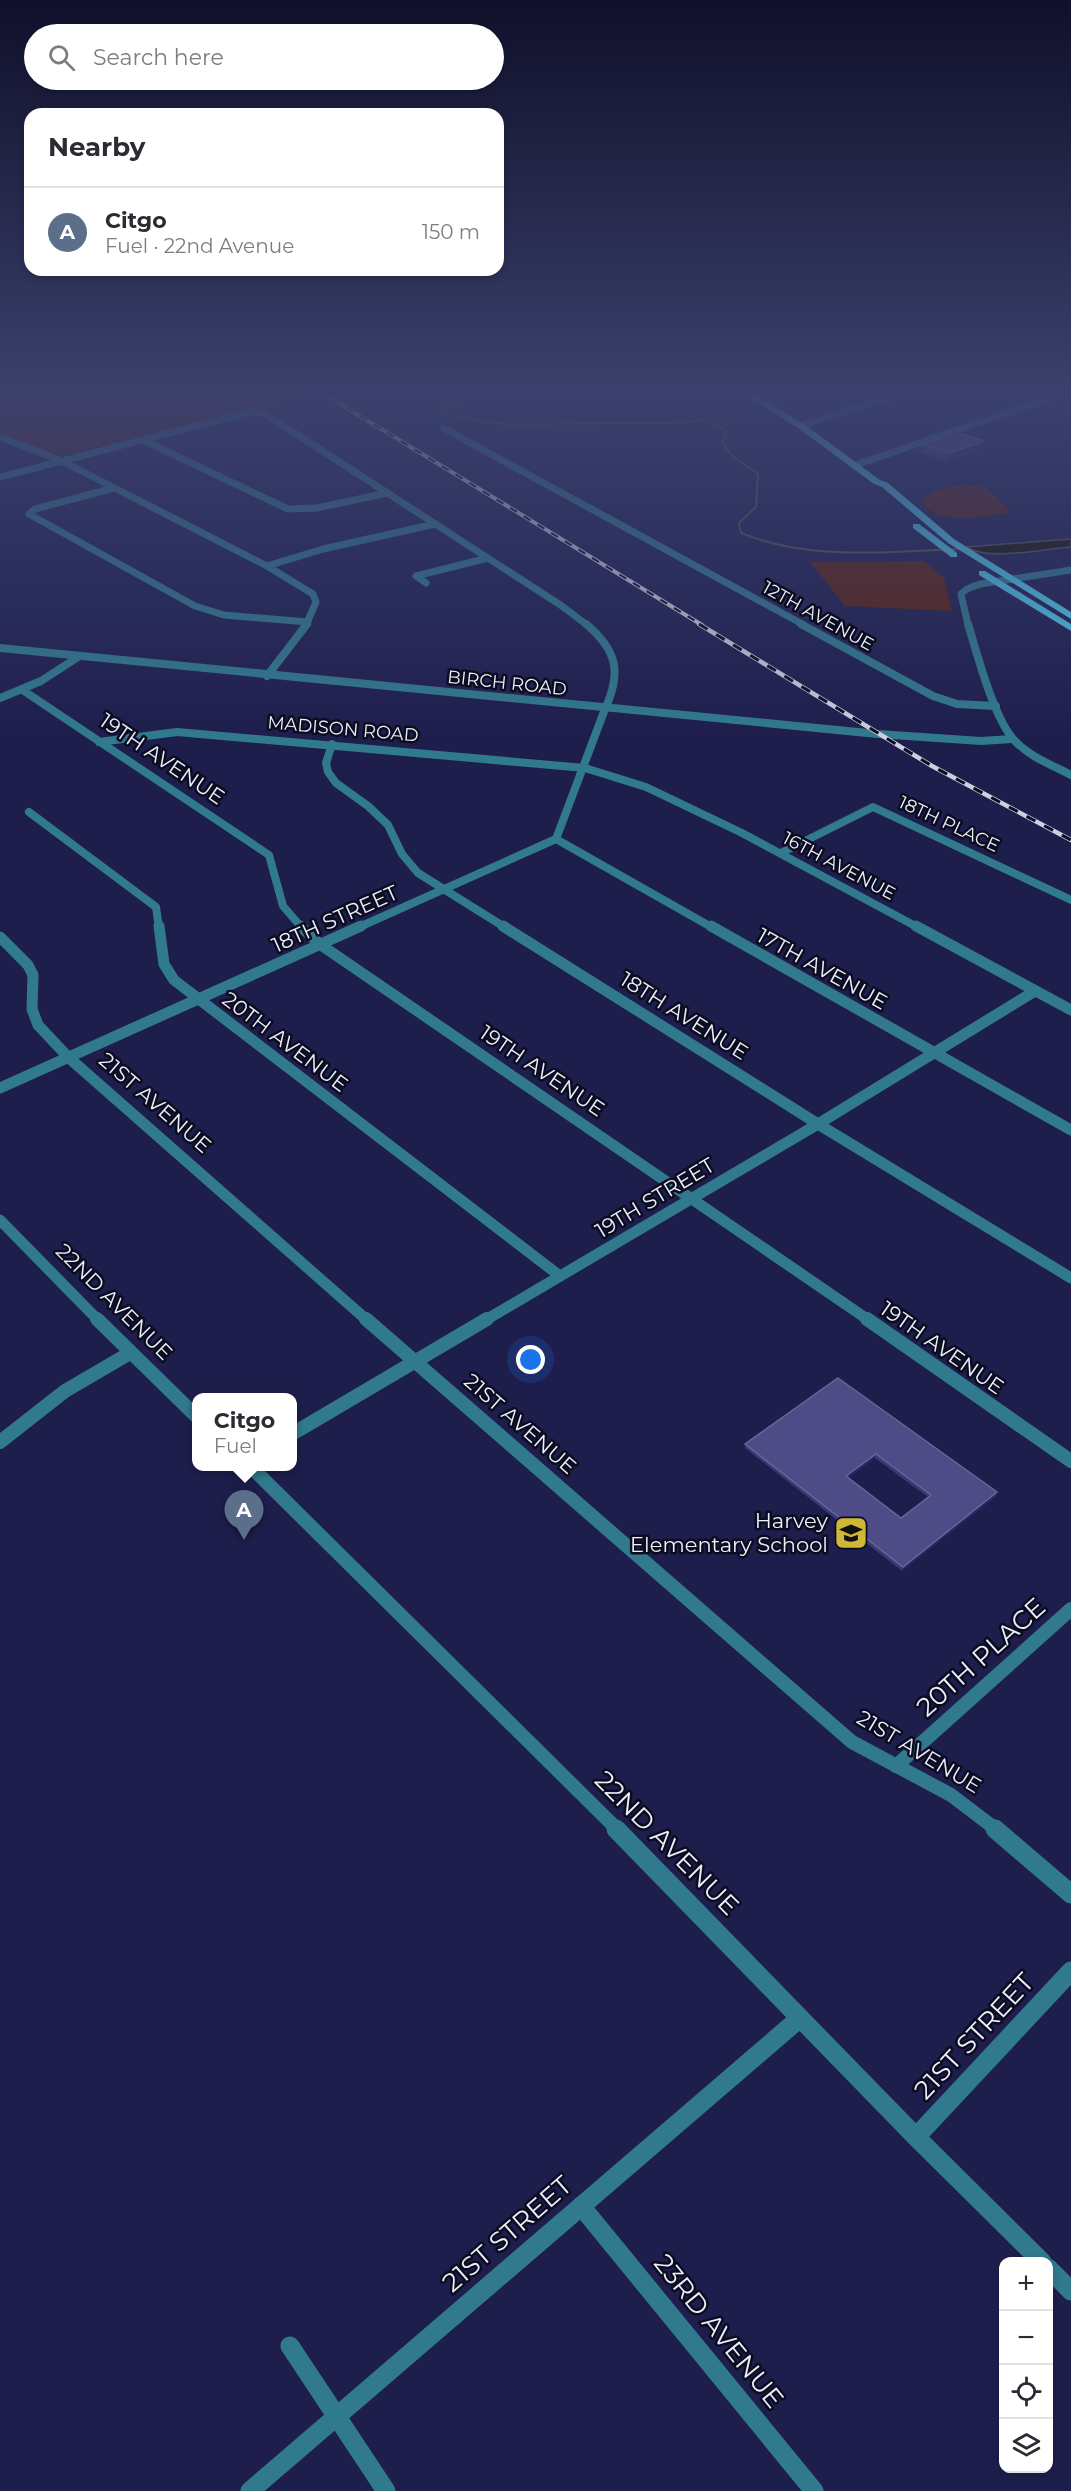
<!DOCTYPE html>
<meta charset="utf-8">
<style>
body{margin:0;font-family:Montserrat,sans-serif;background:#f2f2f3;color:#2b2b33}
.controls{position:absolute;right:18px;bottom:18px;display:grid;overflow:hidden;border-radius:12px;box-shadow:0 3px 9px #0003}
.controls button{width:54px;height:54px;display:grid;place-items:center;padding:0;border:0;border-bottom:2px solid #e1e1e2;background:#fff;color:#2b2b33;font:30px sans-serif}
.you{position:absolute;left:531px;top:1360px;width:21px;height:21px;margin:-15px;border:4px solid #fff;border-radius:50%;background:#1a73e8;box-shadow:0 0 0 9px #1a73e833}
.badge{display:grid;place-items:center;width:39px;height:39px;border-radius:50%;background:#d93025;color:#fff;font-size:20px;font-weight:700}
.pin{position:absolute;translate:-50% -50px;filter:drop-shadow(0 2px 3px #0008)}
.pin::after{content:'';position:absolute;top:32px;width:21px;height:18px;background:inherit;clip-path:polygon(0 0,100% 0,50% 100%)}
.popup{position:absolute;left:192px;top:1393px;width:105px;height:78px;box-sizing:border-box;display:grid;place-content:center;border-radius:12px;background:#fff;filter:drop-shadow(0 2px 4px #0005);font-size:20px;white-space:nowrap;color:#7c7c81}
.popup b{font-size:22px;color:#2b2b33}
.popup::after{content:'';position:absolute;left:50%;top:100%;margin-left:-12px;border:12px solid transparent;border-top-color:#fff}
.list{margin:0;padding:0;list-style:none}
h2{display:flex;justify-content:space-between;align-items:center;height:78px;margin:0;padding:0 24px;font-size:26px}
h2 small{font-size:20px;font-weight:400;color:#7c7c81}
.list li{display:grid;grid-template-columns:39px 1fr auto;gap:18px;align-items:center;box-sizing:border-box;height:90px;padding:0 24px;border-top:2px solid #e1e1e2}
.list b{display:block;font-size:22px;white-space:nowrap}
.list p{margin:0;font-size:20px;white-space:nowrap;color:#7c7c81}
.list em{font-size:20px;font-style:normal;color:#7c7c81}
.icon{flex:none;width:33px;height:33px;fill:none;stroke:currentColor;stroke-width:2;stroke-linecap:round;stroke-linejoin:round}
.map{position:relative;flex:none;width:1071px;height:2491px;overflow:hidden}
.search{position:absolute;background:#fff;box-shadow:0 3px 9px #0003;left:24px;top:24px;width:480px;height:66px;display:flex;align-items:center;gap:15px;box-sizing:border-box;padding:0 21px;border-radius:33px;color:#7c7c81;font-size:22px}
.panel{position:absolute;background:#fff;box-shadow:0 3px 9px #0003;left:24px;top:108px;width:480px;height:168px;border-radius:18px}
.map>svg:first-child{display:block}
.green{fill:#5d220e}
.water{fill:#151000;stroke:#56534b;stroke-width:1.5}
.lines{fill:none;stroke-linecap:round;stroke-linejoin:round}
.stream{stroke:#56534b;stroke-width:2}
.minor-far4{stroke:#317a8e;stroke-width:7}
.minor-far3{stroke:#317a8e;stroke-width:8}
.minor-far2{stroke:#317a8e;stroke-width:11}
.minor-far1{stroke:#317a8e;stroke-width:14}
.minor{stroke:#317a8e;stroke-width:19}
.tertiary-far4{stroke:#317a8e;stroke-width:7}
.tertiary-far3{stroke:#317a8e;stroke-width:8}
.tertiary-far2{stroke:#317a8e;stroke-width:11}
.tertiary-far1{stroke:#317a8e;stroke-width:14}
.tertiary{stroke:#317a8e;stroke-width:19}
.primary{fill:#50ccec;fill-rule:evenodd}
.rail-far1-casing{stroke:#ced0e1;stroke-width:4}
.rail-casing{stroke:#ced0e1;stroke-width:4.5}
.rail-far1{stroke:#0b0c20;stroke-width:2;stroke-dasharray:8;stroke-linecap:butt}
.rail{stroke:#0b0c20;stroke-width:3;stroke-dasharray:10;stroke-linecap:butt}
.wall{fill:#3a3978;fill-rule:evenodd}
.shaded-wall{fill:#262661}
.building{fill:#4d4c86;stroke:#666698;stroke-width:1.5;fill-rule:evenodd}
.labels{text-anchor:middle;stroke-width:5;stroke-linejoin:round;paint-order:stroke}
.far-street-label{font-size:18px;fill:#edeffb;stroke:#0b0c20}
.street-label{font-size:21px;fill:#edeffb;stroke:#0b0c20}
.poi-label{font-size:21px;fill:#edeffb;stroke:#0b0c20;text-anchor:end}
.near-street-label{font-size:26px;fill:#edeffb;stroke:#0b0c20}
</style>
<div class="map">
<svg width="1071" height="2491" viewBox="0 0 1071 2491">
<rect width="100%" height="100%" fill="#1e1e4d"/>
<g class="green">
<polygon points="0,391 319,391 65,455 20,443 0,434"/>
<path d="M967 485 985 487 1010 510 1007 513C977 516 949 526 924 506V499C934 487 952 487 967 485Z"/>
<polygon points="924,561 944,578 952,611 845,606 810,562"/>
</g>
<path class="water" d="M1071 539V547C1044 549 988 561 966 547Z"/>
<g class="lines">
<path class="stream" d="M462 391 466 396 464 400 437 412 483 422 507 424 672 423 707 420 726 430V436L722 442 732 456 758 474 756 507 739 523 741 533C812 562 889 551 964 549"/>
<g class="minor-far4">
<polyline points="801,426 908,391"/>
<polyline points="443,428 804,625"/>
<polyline points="0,437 60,460 267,566 313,594 316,602 306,625"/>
<polyline points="143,440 288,509 317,508 387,493"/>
<polyline points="856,465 1050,398"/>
<polyline points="0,477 238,415 251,412 264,413 562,606 587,625"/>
<polyline points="114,488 35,509 29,514 195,606 224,615 308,622"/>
<polyline points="267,566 323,549 435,524"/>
<polyline points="1013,579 1071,570"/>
<polyline points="426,583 416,576 488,558"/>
</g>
<g class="minor-far3">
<path d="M586 624C617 650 622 672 605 709"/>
<polyline points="801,624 933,696 957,704 996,706"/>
<polyline points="267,676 307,624"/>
<polyline points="24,691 269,855 283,906 302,928"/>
<polyline points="0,698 41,681 78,657"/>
<polyline points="99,742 177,732 585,768 646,787 742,833 919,928"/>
<polyline points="332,744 326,763 328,772 336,783 368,806 388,825 402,854 418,873 506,928"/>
<polyline points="29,812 156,907 159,928"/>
<polyline points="556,839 713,928"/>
<polyline points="781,853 873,807 1071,900"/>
</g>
<g class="minor-far2">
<polyline points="159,926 164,964 174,980 560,1276"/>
<polyline points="300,926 321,945 870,1321"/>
<polyline points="503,926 818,1124 1071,1278"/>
<polyline points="711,926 1071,1130"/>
<polyline points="916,926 1071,1010"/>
<polyline points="0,937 28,965 33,975 32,1009 38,1025 68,1057 368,1321"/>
<polyline points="484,1321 818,1124 1035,991"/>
</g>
<g class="minor-far1">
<polyline points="366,1319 852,1742 951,1795 997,1830"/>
<polyline points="867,1319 1071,1461"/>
<polyline points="292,1434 487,1319"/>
<polyline points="0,1442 65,1391 130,1353"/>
<polyline points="896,1766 1071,1609"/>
</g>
<g class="minor">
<polyline points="995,1829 1071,1894"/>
<polyline points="916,2137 1071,1971"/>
<polyline points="581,2206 814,2491"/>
<polyline points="290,2346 386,2491"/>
<polyline points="250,2491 800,2018"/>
</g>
<path class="tertiary-far4" d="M968 625 961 594C972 582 997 582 1013 579"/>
<g class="tertiary-far3">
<path d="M968 624C977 653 994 720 1015 741 1030 757 1052 765 1071 775"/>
<polyline points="0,648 878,734 981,741 1012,739"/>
<polyline points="357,928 556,839 605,709"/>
</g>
<g class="tertiary-far2">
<polyline points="0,1088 361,926"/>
<polyline points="0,1220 99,1321"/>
</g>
<g class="tertiary-far1">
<polyline points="97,1319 196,1416"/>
<polyline points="250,1466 618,1830"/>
</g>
<g class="tertiary">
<polyline points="616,1829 916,2137 1042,2262"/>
<polyline points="1048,2268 1071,2291"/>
</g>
<g class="primary">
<polygon points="740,391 749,391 804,424 880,480 888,483 954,539 1071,612 1071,619 948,543 882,487 874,484 798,428"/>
<polygon points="913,524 919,524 957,553 957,557 951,557 913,528"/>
<polygon points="979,571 985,571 1071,624 1071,631 979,575"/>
</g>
<g class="rail-far1-casing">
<polyline id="rail-far1" points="319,391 702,625"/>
</g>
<g class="rail-casing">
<polyline id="rail" points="699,624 932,766 1071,840"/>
</g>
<use href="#rail-far1" class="rail-far1"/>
<use href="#rail" class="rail"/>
</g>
<g class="wall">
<polygon points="922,445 982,449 948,462 921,453"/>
<path d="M838 1378 996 1496 902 1571 745 1448V1444ZM875 1458 928 1497 901 1518 848 1478Z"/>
</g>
<g class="shaded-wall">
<polygon points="984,441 982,449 948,462 950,453"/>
<polygon points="876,1454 875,1458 845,1481 846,1476"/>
<polygon points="997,1492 996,1496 902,1571 903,1567"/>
</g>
<g class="building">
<polygon points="957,432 984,441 950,453 922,445"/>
<path d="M838 1378 997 1492 903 1567 745 1444ZM876 1454 931 1495 901 1518 846 1476Z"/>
</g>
<linearGradient id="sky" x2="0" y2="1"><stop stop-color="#10102a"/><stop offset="0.53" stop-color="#3b416d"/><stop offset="1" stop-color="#3b416d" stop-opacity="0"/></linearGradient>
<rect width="1071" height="740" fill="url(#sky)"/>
<defs>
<g id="school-square" transform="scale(1.725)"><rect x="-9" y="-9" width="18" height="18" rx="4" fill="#cfb837" stroke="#0b0c20"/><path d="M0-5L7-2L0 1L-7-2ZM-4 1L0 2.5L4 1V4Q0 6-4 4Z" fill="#111"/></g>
</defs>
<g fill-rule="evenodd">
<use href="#school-square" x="851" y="1533"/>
</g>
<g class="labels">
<g class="far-street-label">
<text transform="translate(818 616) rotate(29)" y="6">12TH AVENUE</text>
<text transform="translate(507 683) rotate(6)" y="6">BIRCH ROAD</text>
<text transform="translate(343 729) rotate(5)" y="6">MADISON ROAD</text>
<text transform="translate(949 824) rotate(25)" y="6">18TH PLACE</text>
<text transform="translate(839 866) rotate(28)" y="6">16TH AVENUE</text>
</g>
<g class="street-label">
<text transform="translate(162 759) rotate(34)" y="7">19TH AVENUE</text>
<text transform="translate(335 919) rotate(-24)" y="7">18TH STREET</text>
<text transform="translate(822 969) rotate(29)" y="7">17TH AVENUE</text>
<text transform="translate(684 1016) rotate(32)" y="7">18TH AVENUE</text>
<text transform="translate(285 1042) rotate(37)" y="7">20TH AVENUE</text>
<text transform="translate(542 1071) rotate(34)" y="7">19TH AVENUE</text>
<text transform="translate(155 1103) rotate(41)" y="7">21ST AVENUE</text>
<text transform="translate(655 1198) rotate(-31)" y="7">19TH STREET</text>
<text transform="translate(114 1302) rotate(45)" y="7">22ND AVENUE</text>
<text transform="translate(942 1348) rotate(35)" y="7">19TH AVENUE</text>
<text transform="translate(520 1424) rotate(41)" y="7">21ST AVENUE</text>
<text transform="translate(919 1752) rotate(31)" y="7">21ST AVENUE</text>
</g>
<g class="poi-label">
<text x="828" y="1528">Harvey<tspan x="828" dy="24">Elementary School</tspan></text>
</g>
<g class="near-street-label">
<text transform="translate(981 1657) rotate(-42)" y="9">20TH PLACE</text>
<text transform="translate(667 1843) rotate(45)" y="9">22ND AVENUE</text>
<text transform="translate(974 2036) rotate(-47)" y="9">21ST STREET</text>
<text transform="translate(507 2234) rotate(-41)" y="9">21ST STREET</text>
<text transform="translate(719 2331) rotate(51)" y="9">23RD AVENUE</text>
</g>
</g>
</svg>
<div class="controls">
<button>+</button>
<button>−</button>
<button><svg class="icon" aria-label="locate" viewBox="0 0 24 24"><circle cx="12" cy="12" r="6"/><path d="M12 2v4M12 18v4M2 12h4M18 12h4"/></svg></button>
<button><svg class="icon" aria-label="layers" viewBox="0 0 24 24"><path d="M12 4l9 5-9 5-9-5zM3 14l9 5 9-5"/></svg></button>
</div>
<div class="you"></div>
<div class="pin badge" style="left:244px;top:1540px;background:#5c6f8a">A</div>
<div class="popup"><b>Citgo</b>Fuel</div>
<div class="search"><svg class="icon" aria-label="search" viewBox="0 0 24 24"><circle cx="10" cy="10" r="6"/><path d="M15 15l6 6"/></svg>Search here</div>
<section class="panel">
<h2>Nearby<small></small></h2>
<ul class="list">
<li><span class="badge" style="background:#5c6f8a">A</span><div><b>Citgo</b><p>Fuel · 22nd Avenue</p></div><em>150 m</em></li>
</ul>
</section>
</div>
